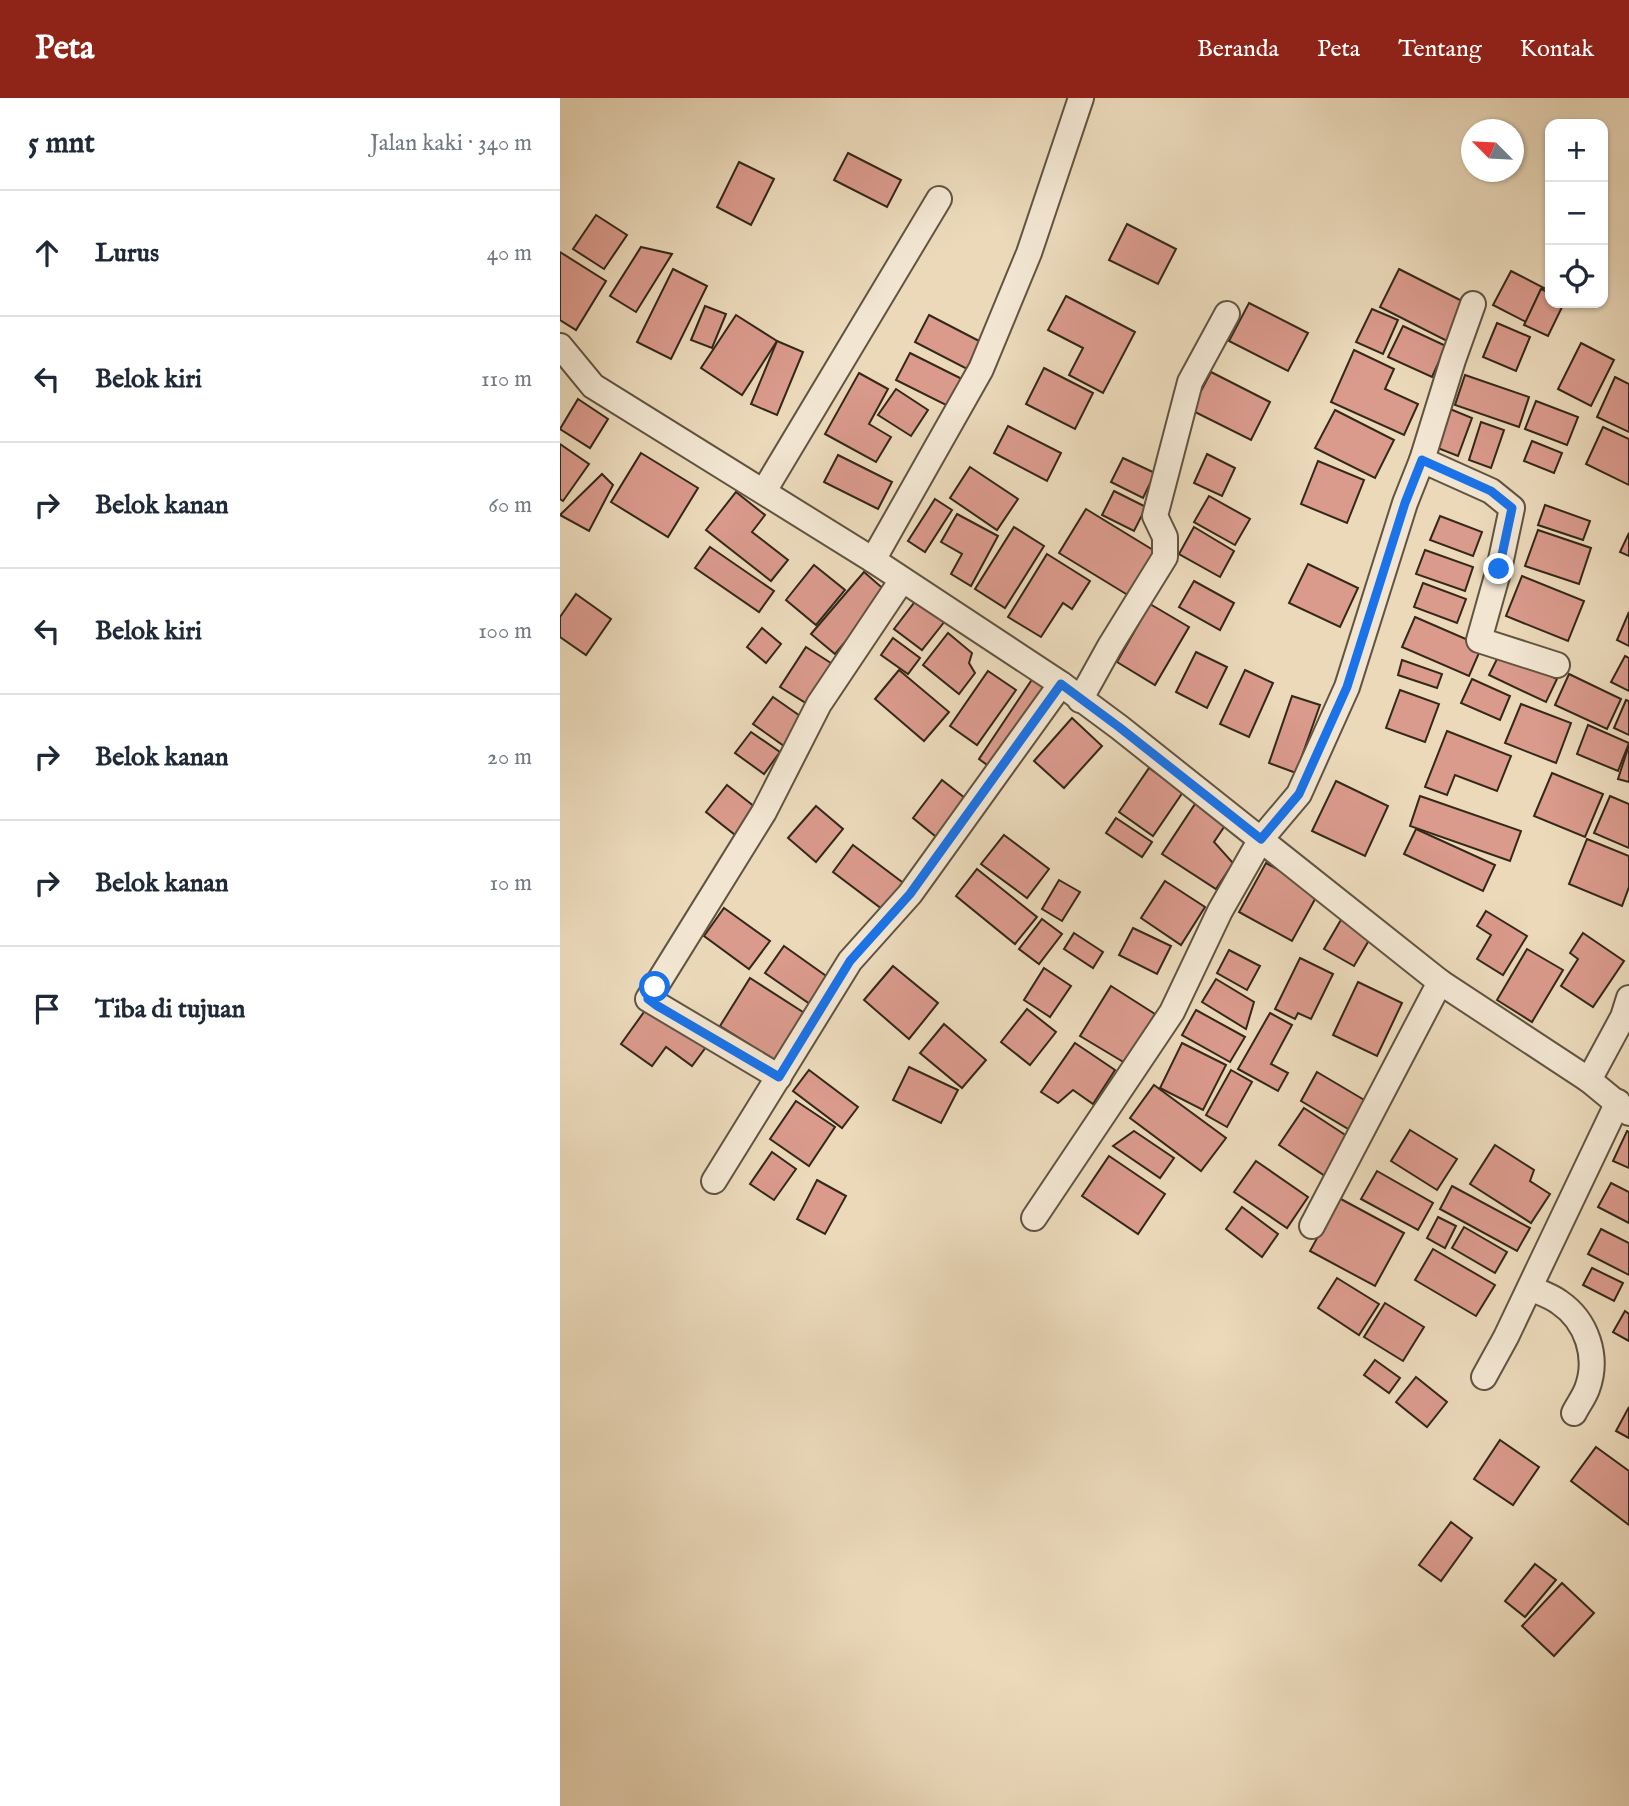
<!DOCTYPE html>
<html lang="id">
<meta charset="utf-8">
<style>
body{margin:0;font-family:"IM FELL English",serif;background:#f2f2f3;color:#1f2937}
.controls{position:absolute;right:21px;top:21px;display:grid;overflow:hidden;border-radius:14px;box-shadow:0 2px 5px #0004}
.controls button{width:63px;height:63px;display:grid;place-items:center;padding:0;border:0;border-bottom:2px solid #e0e1e3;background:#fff;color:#1f2937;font:35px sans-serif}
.compass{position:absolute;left:901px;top:21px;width:63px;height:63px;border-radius:50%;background:#fff;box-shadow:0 2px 5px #0004;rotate:294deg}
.stop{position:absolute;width:21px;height:21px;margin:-16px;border:5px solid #1a73e8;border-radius:50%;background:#fff}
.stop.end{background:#1a73e8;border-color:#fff;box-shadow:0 2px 7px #0008}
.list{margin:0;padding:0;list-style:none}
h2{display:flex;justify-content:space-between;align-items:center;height:91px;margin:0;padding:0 28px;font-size:30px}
h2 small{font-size:23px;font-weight:400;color:#747a83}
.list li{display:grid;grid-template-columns:46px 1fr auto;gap:21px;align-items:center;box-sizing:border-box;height:126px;padding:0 28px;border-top:2px solid #e0e1e3}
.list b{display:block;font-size:26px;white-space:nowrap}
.list em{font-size:23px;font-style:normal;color:#747a83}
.icon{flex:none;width:38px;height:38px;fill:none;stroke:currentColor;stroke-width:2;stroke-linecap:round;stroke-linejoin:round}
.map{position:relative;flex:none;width:1069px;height:1708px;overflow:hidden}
header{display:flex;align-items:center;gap:42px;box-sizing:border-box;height:98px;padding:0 35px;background:#8f2418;color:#fff}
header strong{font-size:33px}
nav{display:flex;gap:38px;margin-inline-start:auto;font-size:24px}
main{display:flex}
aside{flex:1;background:#fff}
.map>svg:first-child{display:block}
.building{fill:#da9a8c;stroke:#332819;stroke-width:2}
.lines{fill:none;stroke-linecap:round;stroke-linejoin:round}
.street-casing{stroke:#615441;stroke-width:28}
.street{stroke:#f2e6d2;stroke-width:24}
.route{stroke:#1a73e8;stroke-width:9}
</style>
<header>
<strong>Peta</strong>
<nav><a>Beranda</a><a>Peta</a><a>Tentang</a><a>Kontak</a></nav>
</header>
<main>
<aside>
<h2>5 mnt<small>Jalan kaki · 340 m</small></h2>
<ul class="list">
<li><svg class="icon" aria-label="ahead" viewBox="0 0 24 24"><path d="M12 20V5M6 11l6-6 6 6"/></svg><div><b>Lurus</b></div><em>40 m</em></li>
<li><svg class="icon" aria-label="left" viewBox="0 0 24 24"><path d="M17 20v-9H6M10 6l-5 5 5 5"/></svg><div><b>Belok kiri</b></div><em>110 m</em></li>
<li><svg class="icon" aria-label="right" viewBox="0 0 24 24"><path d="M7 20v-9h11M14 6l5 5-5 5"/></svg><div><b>Belok kanan</b></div><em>60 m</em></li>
<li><svg class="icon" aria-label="left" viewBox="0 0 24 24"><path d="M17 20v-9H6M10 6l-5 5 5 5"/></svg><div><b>Belok kiri</b></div><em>100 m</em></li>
<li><svg class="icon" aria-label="right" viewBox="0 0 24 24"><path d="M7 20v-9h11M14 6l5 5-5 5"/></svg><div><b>Belok kanan</b></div><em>20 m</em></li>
<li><svg class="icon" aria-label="right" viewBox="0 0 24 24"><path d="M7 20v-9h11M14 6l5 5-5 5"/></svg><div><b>Belok kanan</b></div><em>10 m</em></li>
<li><svg class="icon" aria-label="arrive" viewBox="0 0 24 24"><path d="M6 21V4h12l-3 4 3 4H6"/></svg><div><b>Tiba di tujuan</b></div></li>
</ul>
</aside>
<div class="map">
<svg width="1069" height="1708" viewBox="0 0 1069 1708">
<rect width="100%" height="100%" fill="#ebd9ba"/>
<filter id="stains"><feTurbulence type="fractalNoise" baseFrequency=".00286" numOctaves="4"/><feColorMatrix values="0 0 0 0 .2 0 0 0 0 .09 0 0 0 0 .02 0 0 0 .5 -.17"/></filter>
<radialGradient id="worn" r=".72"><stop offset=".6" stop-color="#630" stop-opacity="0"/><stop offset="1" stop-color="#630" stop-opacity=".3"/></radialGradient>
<g class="building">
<polygon points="288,55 341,82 327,109 274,82"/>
<polygon points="179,64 214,81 191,127 157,109"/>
<polygon points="36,117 67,137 44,171 13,151"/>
<polygon points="567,126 616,151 598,186 549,162"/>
<polygon points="81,149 112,156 76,214 50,198"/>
<polygon points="0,154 46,183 16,232 0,222"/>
<polygon points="113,171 147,188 111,261 77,244"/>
<polygon points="839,171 906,205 887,243 820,209"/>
<polygon points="951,173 984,190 981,191 966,224 933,207"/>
<polygon points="981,191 990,195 990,205 1004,205 988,238 964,227"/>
<polygon points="506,198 575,234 543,295 509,277 523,250 488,232"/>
<polygon points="689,205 748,235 728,273 669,243"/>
<polygon points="145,208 166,216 152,250 131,242"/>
<polygon points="812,211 838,222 823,256 796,244"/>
<polygon points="176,217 217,243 182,297 141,270"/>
<polygon points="369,217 423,245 409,272 355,244"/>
<polygon points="937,225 970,239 956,273 923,259"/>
<polygon points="843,228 886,248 872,279 828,259"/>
<polygon points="217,243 243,254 217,317 191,306"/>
<polygon points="1021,245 1054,262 1031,308 998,291"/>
<polygon points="794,252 834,271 825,291 858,306 844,337 771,304"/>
<polygon points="350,255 404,282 390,309 336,282"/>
<polygon points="484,270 533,295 515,331 466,306"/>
<polygon points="651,274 710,304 691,342 631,312"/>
<polygon points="299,275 328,291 309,326 331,339 316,364 265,336"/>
<polygon points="905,277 969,299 959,329 895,307"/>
<polygon points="1055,279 1069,286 1069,334 1037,319"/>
<polygon points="336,291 368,312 351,338 318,317"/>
<polygon points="18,301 48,321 30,350 0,331"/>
<polygon points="976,303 1018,319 1007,347 965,331"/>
<polygon points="890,311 912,320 898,358 875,349"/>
<polygon points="775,312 834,342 815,380 755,350"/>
<polygon points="921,324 944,332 931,370 909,362"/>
<polygon points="448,328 501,355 487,383 434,355"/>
<polygon points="1043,329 1069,341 1069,387 1026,366"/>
<polygon points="972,343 1002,355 994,375 964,363"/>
<polygon points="0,346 29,366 3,403 0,401"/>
<polygon points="81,355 138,390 108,439 51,404"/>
<polygon points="647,356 675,370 662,398 634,385"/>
<polygon points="278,357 332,384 318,411 264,384"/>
<polygon points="563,360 595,375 583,400 551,384"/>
<polygon points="758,363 804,382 787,425 741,406"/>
<polygon points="410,369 458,401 437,432 390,400"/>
<polygon points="42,376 53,387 29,433 0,417"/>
<polygon points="554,393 586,409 574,433 542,417"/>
<polygon points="176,394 205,417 192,434 228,462 211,483 146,432"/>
<polygon points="649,398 690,421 675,447 634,424"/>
<polygon points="375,401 392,412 365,454 348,443"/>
<polygon points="985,407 1030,423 1023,442 978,427"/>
<polygon points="526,411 598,455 571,499 499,455"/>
<polygon points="397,416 438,438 411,488 391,476 402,456 381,444"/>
<polygon points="880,418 922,434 913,458 870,442"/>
<polygon points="454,429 484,448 445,510 415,491"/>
<polygon points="634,429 674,453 660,479 619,456"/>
<polygon points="978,432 1031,450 1019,486 965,468"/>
<polygon points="1069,435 1069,458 1060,454"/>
<polygon points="150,449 214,493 199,514 135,470"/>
<polygon points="865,452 913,469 905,493 856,476"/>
<polygon points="487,456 530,483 512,511 503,505 481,539 448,519"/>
<polygon points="748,466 798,490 780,529 729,505"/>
<polygon points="254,467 285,492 256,527 226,502"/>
<polygon points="304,474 327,494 275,556 251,536"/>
<polygon points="962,478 1024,503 1008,543 946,518"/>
<polygon points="634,483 674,505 660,532 619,509"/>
<polygon points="863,485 906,501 897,525 854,509"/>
<polygon points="16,496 51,521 26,557 0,539 0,519"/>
<polygon points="357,501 385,523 362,552 334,531"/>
<polygon points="590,506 629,529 595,587 557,564"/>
<polygon points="1069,514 1069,548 1057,542"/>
<polygon points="855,519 922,548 909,578 842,549"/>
<polygon points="202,530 221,546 206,565 187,549"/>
<polygon points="388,535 412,555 409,565 415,575 399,596 363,567"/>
<polygon points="333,540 360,560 348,576 321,557"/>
<polygon points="246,549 274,567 249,607 220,589"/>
<polygon points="941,553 997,581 986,604 929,577"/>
<polygon points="636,554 667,569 647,610 616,594"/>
<polygon points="1065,558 1069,560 1069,593 1051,584"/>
<polygon points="842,562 882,576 877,590 838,577"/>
<polygon points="339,572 389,614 364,643 315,601"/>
<polygon points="685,572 713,585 689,639 660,626"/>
<polygon points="428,573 456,592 417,647 390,628"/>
<polygon points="1009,576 1061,601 1047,631 995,607"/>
<polygon points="475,577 490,588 434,672 419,661"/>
<polygon points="912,581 950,598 940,622 901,605"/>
<polygon points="840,592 879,606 865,644 826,630"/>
<polygon points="732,598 760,607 736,675 709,665"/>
<polygon points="213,599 243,620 224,648 193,626"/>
<polygon points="1066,602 1069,603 1069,637 1054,630"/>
<polygon points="961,606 1011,625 996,665 945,645"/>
<polygon points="512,620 542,648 504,690 474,663"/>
<polygon points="1028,627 1069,645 1058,673 1017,656"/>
<polygon points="887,633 951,658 937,693 895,677 887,697 865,689"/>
<polygon points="191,634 220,654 204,676 175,655"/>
<polygon points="1069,647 1069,684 1058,681"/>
<polygon points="589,670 623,694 593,738 559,714"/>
<polygon points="992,675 1043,696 1025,739 974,718"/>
<polygon points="382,682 410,704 380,742 353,720"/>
<polygon points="776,683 828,708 805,758 752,733"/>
<polygon points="167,687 200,713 179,740 146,714"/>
<polygon points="860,698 961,733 950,763 850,728"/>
<polygon points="1050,698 1069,706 1069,750 1034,735"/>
<polygon points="637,703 668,723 654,744 673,765 656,791 602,756"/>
<polygon points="256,708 283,731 256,764 228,740"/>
<polygon points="556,720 592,744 582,759 546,735"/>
<polygon points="856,731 935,767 923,793 844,756"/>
<polygon points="444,737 489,771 467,800 421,766"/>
<polygon points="1027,741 1069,758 1069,789 1062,808 1009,786"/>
<polygon points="293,747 346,787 326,814 273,774"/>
<polygon points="706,765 759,794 732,843 679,814"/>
<polygon points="417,771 477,819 455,846 396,798"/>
<polygon points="499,782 520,794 502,823 482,811"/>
<polygon points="605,783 645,809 621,847 581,820"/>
<polygon points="164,810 210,843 189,871 144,838"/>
<polygon points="926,813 967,838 943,877 917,861 931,837 917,828"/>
<polygon points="782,820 812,837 794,868 764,851"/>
<polygon points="482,821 502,836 479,866 459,851"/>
<polygon points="573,830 611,848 597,876 559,857"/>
<polygon points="514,835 543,854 533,870 504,851"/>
<polygon points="1023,835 1064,863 1033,909 1001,888 1018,861 1010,855"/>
<polygon points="224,848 269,880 250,906 205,875"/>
<polygon points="967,851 1003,872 972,924 937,902"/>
<polygon points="669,852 700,868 687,892 657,875"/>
<polygon points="740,860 773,876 751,921 738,915 735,921 715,911"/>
<polygon points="333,868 378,905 349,941 304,902"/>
<polygon points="484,870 511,888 490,919 464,902"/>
<polygon points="190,880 246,916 216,963 160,928"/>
<polygon points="656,881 694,904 686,931 642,904"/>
<polygon points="798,884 842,905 817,958 773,937"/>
<polygon points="551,888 595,916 565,965 520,938"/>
<polygon points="89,907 146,949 132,968 106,949 92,968 61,946"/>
<polygon points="467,911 496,934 470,967 441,944"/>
<polygon points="636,912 685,939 670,964 622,937"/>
<polygon points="710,915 732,927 711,966 728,975 718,993 678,971"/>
<polygon points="384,926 426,962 402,990 360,955"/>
<polygon points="515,945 555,972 533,1006 513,992 498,1005 481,994"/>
<polygon points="622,945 666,967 643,1012 600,990"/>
<polygon points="349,969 398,992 381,1025 333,1002"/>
<polygon points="249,972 298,1009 282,1030 233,993"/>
<polygon points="671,972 692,984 667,1029 646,1017"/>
<polygon points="757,974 806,1003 790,1032 741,1003"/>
<polygon points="594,987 666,1040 641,1073 570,1020"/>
<polygon points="236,1003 275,1029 249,1068 210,1041"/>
<polygon points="744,1010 793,1042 768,1080 719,1047"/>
<polygon points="850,1032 897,1061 877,1092 831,1063"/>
<polygon points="574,1033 614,1060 600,1080 553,1048"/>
<polygon points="1067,1033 1069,1034 1069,1070 1053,1063"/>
<polygon points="935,1047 974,1072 970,1083 990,1096 971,1125 910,1086"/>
<polygon points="212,1054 236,1071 214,1102 190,1086"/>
<polygon points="549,1058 605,1096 578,1136 522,1098"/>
<polygon points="696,1063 748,1099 727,1130 674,1094"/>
<polygon points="817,1073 873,1105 858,1132 801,1101"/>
<polygon points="257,1082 286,1098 265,1136 237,1121"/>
<polygon points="1051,1085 1069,1094 1069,1125 1038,1109"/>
<polygon points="892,1088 970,1130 957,1153 880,1111"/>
<polygon points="779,1100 844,1135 815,1188 750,1153"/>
<polygon points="682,1109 718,1136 702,1159 666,1131"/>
<polygon points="878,1119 896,1128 885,1150 867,1140"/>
<polygon points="904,1129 947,1154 935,1175 892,1150"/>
<polygon points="1041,1131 1069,1145 1069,1177 1028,1156"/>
<polygon points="873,1151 935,1187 916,1218 855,1182"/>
<polygon points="1032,1170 1063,1185 1054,1203 1023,1187"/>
<polygon points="777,1180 819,1206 799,1237 758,1210"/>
<polygon points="825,1205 864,1229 843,1263 804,1239"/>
<polygon points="1065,1213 1069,1216 1069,1243 1053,1234"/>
<polygon points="815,1262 840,1280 829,1295 804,1277"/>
<polygon points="856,1279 887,1304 867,1329 836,1304"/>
<polygon points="1069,1309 1069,1340 1056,1333"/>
<polygon points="940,1342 979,1369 953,1407 914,1381"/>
<polygon points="1036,1349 1069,1373 1069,1427 1011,1383"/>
<polygon points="891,1424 912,1440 881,1483 859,1467"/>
<polygon points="975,1466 996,1482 965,1519 945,1503"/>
<polygon points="1002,1485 1034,1515 994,1558 962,1528"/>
</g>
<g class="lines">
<g class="street-casing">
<g id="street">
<polyline points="0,248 33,288 313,462 501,586 559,629 880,884 1029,982 1069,1015"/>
<polyline points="862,362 893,262 913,206"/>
<polyline points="204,393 379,101"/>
<polyline points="313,462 421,271 469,155 521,0"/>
<polyline points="520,602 550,548 605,459 605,439 595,418 630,284 667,216"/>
<polyline points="219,979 88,901 204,714 259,606 342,482"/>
<polyline points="1029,982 1063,919 1069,900"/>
<polyline points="154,1083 290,863 350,796 501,586"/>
<polyline points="474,1120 612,914 660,813 701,741 739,696 787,589 845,405 862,362 931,393 952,410 939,471 919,542 997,567"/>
<polyline points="752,1128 880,884"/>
<path d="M970 1190C979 1194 991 1198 999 1204 1027 1223 1039 1259 1027 1291 1024 1299 1018 1307 1014 1315"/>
<polyline points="924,1279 946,1239 1058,1004"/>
</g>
</g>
<use href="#street" class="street"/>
</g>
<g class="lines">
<polyline class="route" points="95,889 88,901 96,907 219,979 290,863 350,796 501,586 559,629 701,741 739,696 787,589 845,405 862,362 931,393 952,410 939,471"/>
</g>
<rect width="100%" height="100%" filter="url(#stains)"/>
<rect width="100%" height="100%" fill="url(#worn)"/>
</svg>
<div class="controls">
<button>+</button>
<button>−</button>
<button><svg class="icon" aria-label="locate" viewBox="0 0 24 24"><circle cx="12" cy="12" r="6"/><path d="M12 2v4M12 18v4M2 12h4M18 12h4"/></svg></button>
</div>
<svg class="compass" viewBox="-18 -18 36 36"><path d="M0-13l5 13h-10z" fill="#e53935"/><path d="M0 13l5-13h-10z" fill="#747a83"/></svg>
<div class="stop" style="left:95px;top:889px"></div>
<div class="stop end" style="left:939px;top:471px"></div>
</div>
</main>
